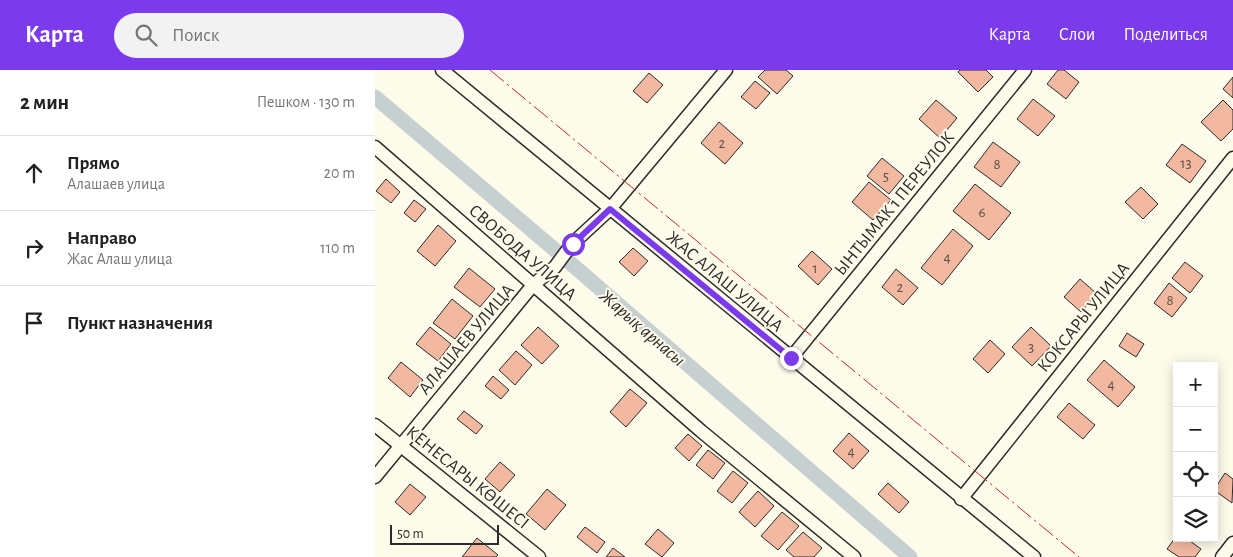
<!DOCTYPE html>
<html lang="ru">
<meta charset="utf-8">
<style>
body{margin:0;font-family:"Alegreya Sans",sans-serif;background:#f2f2f2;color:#222}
.controls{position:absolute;right:15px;bottom:15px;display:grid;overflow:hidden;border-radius:0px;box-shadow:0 2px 12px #0003}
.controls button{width:45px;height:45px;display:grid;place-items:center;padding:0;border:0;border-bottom:1px solid #e0e0e0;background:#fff;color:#222;font:25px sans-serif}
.scale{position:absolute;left:15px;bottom:12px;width:109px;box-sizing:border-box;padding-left:5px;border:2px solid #2b2b2b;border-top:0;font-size:14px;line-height:18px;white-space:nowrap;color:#2b2b2b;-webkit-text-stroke:4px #fdfbea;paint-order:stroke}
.stop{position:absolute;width:15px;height:15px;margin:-11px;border:4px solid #7c3aed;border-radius:50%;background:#fff}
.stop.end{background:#7c3aed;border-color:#fff;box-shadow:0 1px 5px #0008}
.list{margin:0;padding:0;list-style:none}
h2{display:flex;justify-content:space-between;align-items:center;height:65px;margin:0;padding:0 20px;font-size:21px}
h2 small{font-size:16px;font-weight:400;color:#767676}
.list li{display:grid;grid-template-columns:32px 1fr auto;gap:15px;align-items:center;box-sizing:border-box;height:75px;padding:0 20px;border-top:1px solid #e0e0e0}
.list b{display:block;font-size:19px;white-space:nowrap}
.list p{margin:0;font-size:16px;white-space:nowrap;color:#767676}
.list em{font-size:16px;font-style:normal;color:#767676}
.icon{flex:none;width:28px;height:28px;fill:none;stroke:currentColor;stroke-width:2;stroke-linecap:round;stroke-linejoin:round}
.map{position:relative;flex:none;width:858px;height:487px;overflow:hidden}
header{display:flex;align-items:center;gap:30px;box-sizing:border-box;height:70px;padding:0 25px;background:#7c3aed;color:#fff}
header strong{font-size:24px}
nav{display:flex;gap:28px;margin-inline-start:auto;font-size:18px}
.search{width:350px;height:45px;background:#f2f2f2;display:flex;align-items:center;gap:12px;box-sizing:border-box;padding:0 18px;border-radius:28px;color:#767676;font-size:19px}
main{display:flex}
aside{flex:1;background:#fff}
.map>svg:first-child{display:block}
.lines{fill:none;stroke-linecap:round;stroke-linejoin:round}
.canal{stroke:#c7d0d0;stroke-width:15}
.building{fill:#f2b8a0;stroke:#2b2b2b}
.minor-casing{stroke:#2b2b2b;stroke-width:15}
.minor{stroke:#fdfbea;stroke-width:12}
.power{stroke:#c62828;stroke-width:1;stroke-dasharray:18 4 2.5 4;stroke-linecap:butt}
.route{stroke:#7c3aed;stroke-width:6}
.labels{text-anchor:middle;stroke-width:4;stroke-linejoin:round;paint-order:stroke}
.number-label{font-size:15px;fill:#5d4e48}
.street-label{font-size:18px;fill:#2b2b2b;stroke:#fdfbea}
.water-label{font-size:19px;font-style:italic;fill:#2b2b2b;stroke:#fdfbea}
</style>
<header>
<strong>Карта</strong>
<div class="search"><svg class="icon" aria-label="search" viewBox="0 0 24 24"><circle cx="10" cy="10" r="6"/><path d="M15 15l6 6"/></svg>Поиск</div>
<nav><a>Карта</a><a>Слои</a><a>Поделиться</a></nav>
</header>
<main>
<aside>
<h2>2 мин<small>Пешком · 130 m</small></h2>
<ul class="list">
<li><svg class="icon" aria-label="ahead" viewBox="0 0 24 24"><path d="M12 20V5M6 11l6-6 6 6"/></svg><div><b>Прямо</b><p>Алашаев улица</p></div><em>20 m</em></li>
<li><svg class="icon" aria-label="right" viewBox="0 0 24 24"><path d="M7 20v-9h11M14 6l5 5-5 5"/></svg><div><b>Направо</b><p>Жас Алаш улица</p></div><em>110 m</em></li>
<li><svg class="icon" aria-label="arrive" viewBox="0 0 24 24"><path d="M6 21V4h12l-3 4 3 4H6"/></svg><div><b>Пункт назначения</b></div></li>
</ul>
</aside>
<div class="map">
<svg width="858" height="487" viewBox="0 0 858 487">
<rect width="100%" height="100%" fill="#fdfbea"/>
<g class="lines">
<polyline class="canal" points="0,27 193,191 535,487"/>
</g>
<g class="building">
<polygon points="390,0 411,0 418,6 402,24 383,7"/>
<polygon points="585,0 611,0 618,7 603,22 583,2"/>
<polygon points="683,0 689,0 704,12 691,29 672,14"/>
<polygon points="274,3 288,15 272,33 258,21"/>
<polygon points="858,7 858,28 848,19"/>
<polygon points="380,11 395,23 381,39 366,27"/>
<polygon points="658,29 680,46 663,66 642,49"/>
<polygon points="561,30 582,48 565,68 544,49"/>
<polygon points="848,30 858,40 858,59 846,71 826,52"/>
<polygon points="344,52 368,73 350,94 326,73"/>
<polygon points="618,72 645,92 626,117 599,97"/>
<polygon points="807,74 831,91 815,113 791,95"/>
<polygon points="507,88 529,106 514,124 492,106"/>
<polygon points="11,109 25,122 16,133 1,121"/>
<polygon points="494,112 516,130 498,150 477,132"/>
<polygon points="600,114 636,143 614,170 578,141"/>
<polygon points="766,117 783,134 768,149 750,132"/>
<polygon points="39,130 51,139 40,152 29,143"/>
<polygon points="63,155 81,171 60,196 42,181"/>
<polygon points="578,159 598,176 567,215 546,198"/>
<polygon points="258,178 273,191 259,206 244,192"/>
<polygon points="437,181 457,199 443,215 423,196"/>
<polygon points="810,192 828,206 815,223 797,208"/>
<polygon points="94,198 120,219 105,237 79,217"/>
<polygon points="521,199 543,218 528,235 507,217"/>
<polygon points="705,209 722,224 706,242 689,227"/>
<polygon points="794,213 812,228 797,247 779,233"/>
<polygon points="77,229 98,246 80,269 58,253"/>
<polygon points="55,257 76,274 63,291 41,274"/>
<polygon points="163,257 184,276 167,294 146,275"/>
<polygon points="656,257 676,276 657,296 637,277"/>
<polygon points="752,263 769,274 761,287 744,276"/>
<polygon points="615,270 630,284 613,303 598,289"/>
<polygon points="141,281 157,295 140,315 124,300"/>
<polygon points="729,290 760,317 743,337 712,310"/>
<polygon points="26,292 48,310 35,327 13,308"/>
<polygon points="118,306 134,320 126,329 110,316"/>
<polygon points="255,319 272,333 251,357 235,342"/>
<polygon points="694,333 720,355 708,369 682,347"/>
<polygon points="89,341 108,356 101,364 82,349"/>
<polygon points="474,363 494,381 478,399 458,381"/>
<polygon points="313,364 327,376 314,391 300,378"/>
<polygon points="333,380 350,393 338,409 321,395"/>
<polygon points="125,392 140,405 125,422 110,409"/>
<polygon points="358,401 373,413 357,433 342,421"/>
<polygon points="850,403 858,409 857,433 839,420"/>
<polygon points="513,413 534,432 524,443 503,424"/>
<polygon points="35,414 51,427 35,445 20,432"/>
<polygon points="172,419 191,435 170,460 151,444"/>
<polygon points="383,421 399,436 380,457 364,442"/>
<polygon points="407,442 424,456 403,480 386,466"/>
<polygon points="210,457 230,472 222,483 202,467"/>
<polygon points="283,459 299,473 287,487 270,474"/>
<polygon points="428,462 447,478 439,487 419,487 411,480"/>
<polygon points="802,465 802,468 811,468 826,479 820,487 804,487 792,479"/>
<polygon points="102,468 123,485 121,487 87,487"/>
<polygon points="238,478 250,487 231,487"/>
</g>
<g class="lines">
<g class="minor-casing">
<g id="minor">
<polyline points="67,0 659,487"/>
<polyline points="0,77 326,361 479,487"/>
<polyline points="416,288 650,0"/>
<polyline points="0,355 164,487"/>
<polyline points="0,407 158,215 180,197 197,174 235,139 351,0"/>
<polyline points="586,429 858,88"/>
<polyline points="847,487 858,473"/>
</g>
</g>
<use href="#minor" class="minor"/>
<polyline class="power" points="115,0 704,487"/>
</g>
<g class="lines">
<polyline class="route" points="198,174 235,139 416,288"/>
</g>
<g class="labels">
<g class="number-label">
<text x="347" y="78">2</text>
<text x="811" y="98">13</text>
<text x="622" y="99">8</text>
<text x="511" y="111">5</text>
<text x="607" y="147">6</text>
<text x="572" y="192">4</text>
<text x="440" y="203">1</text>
<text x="525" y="222">2</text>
<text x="795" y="235">8</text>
<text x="656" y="282">3</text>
<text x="736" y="319">4</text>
<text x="476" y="386">4</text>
</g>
<g class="street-label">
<text transform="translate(519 133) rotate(-51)" y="6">ЫНТЫМАК 1 ПЕРЕУЛОК</text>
<text transform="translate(148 182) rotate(41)" y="6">СВОБОДА УЛИЦА</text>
<text transform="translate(350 211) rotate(40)" y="6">ЖАС АЛАШ УЛИЦА</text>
<text transform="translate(708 247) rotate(-51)" y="6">КОКСАРЫ УЛИЦА</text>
<text transform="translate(91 269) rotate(-50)" y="6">АЛАШАЕВ УЛИЦА</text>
<text transform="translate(93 407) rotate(39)" y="6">КЕНЕСАРЫ КӨШЕСІ</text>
</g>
<g class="water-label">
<text transform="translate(268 257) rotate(41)" y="7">Жарық арнасы</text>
</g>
</g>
</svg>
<div class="controls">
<button>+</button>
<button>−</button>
<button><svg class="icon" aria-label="locate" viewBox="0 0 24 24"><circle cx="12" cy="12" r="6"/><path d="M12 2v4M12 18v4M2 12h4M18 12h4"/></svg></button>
<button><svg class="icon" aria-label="layers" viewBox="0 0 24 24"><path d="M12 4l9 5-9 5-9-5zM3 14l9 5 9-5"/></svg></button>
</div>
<div class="scale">50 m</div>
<div class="stop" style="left:198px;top:174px"></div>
<div class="stop end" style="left:416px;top:288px"></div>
</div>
</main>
